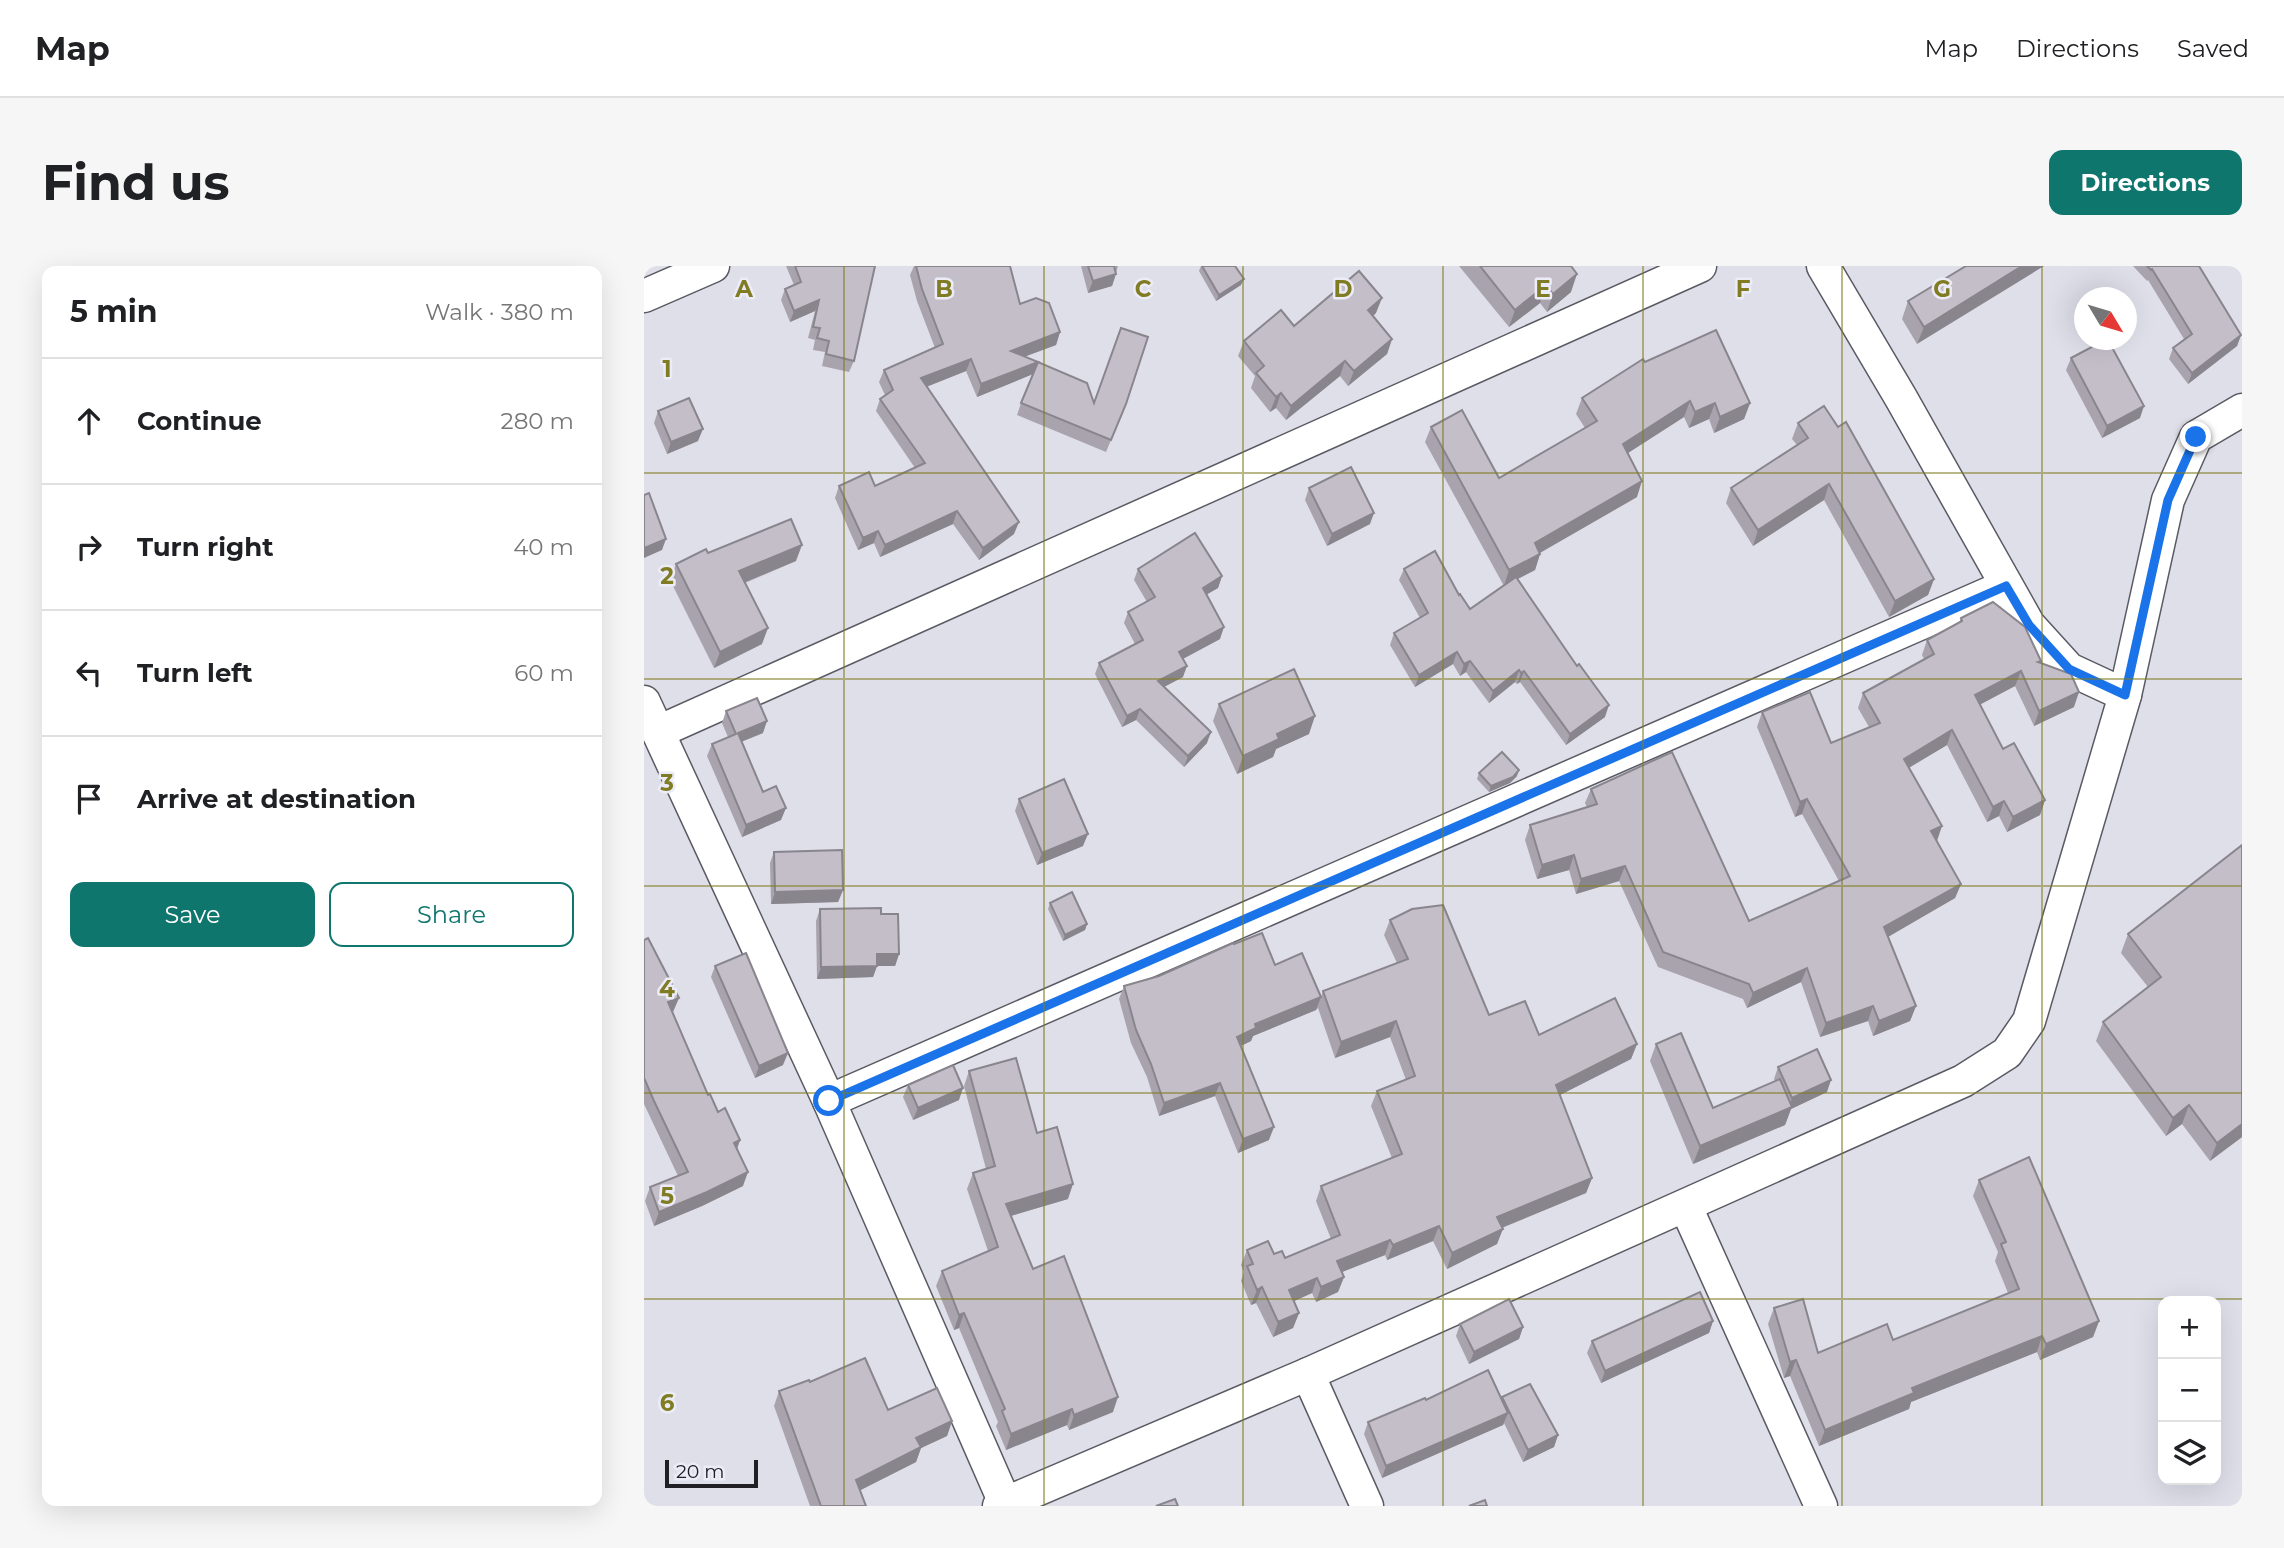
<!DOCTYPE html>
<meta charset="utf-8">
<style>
body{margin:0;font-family:Montserrat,sans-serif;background:#f6f6f6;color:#202124}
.controls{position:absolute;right:21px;bottom:21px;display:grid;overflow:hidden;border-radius:14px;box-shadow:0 7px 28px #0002}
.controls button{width:63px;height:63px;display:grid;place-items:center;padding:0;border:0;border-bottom:2px solid #e0e0e0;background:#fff;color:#202124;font:35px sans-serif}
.compass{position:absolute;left:1430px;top:21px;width:63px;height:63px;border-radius:50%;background:#fff;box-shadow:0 7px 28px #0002;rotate:128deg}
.scale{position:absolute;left:21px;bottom:18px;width:93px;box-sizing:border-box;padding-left:7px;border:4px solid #202024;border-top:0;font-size:19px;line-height:24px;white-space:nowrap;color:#202024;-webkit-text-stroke:5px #ececf8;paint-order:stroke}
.stop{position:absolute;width:21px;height:21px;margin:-16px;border:5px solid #1a73e8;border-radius:50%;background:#fff}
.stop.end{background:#1a73e8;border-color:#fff;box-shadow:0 2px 7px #0008}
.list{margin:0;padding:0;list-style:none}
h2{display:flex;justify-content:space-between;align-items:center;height:91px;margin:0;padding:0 28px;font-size:30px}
h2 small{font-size:23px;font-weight:400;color:#757577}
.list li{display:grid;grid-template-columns:46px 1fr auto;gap:21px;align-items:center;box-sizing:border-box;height:126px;padding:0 28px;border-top:2px solid #e0e0e0}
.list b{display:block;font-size:26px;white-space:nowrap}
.list em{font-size:23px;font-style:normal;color:#757577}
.actions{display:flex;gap:14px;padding:21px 28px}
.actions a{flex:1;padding:16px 0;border:2px solid #0f766e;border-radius:14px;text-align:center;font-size:24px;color:#0f766e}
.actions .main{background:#0f766e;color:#fff}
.icon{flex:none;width:38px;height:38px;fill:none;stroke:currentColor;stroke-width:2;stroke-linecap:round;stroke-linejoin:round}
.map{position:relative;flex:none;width:1598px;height:1240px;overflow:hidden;border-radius:14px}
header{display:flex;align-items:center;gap:42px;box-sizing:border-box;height:98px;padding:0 35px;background:#fff;border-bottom:2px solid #e0e0e0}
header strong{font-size:33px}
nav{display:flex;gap:38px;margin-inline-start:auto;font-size:24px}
.intro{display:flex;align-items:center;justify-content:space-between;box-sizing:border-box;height:168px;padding:0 42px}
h1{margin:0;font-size:49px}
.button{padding:18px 32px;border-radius:14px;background:#0f766e;color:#fff;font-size:24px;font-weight:700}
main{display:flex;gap:42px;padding:0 42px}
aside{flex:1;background:#fff;border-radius:14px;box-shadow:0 7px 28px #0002}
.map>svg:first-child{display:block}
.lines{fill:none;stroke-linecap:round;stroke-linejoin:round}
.minor-casing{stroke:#5a5a64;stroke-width:35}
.minor{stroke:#fff;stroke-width:32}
.wall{fill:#a9a3ad}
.shaded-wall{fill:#89858d}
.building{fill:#c4bec9;stroke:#89858d;stroke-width:2}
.route{stroke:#1a73e8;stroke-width:9}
.grid{fill:none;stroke:#807c23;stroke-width:2;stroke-opacity:0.55}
.grid-label{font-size:23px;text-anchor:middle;font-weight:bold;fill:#807c23;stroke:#ececf8;stroke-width:5;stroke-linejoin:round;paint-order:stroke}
</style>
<header>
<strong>Map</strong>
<nav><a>Map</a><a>Directions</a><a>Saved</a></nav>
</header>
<div class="intro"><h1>Find us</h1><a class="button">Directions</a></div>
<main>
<aside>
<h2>5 min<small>Walk · 380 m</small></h2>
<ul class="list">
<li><svg class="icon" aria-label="ahead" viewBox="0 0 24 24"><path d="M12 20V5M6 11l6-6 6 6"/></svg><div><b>Continue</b></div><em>280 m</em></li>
<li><svg class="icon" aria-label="right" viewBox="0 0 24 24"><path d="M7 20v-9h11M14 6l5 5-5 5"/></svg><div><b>Turn right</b></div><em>40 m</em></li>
<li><svg class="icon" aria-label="left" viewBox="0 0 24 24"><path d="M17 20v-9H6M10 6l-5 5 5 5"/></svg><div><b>Turn left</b></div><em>60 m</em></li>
<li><svg class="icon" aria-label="arrive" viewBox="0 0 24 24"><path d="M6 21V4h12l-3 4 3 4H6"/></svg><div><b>Arrive at destination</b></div></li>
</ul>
<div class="actions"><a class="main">Save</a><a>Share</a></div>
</aside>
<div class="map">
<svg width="1598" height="1240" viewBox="0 0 1598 1240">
<rect width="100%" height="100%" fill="#dfdfea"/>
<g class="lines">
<g class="minor-casing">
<g id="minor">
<polyline points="1179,0 1257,132 1385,359 1425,403 1481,429"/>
<polyline points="0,30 69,0"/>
<polyline points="0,436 185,835 361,1237"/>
<polyline points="14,466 1056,0"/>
<polyline points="185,835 1362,320"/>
<polyline points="1042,941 1177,1240"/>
<polyline points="664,1108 723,1240"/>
<polyline points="355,1240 664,1108 1319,815 1363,787 1385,755 1481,429 1524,234 1552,171 1598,144"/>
</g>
</g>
<use href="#minor" class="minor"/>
</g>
<g class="wall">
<polygon points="142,0 231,0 210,95 205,106 178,100 181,86 169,84 171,74 164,72 171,45 146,56 137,34 141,23 150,19"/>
<polygon points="270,0 366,0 376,38 416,66 412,79 380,91 394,96 389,108 333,131 322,105 282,121 370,268 335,294 309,258 236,291 230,277 214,284 191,232 195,220 231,220 271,202 232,145 236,133 241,129 235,116 240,104 291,82 273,35 266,9"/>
<polygon points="437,0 474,0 468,20 444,27"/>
<polygon points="557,0 597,19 572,35 555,5"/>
<polygon points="815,0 927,0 927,26 903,46 896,37 865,61"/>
<polygon points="1322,0 1273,78 1258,53 1264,35"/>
<polygon points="1489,0 1555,0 1597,69 1593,80 1544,118 1525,93 1529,82 1540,73 1504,14 1503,15"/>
<polygon points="732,47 729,50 748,73 743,88 704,120 696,110 642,154 632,142 626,146 607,122 611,110 594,90 600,75 650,60"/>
<polygon points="1427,92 1496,152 1458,172 1422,104"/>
<polygon points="1001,96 1106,137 1100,153 1070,167 1065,153 1045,162 1040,151 984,187 993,231 896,287 896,288 891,304 873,313 961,451 922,479 876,416 873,418 871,416 845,437 822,406 816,410 809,398 771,421 746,379 750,367 776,352 755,314 760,303 815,329 826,343 860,320 781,176 787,161 855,212 941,162 932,148 938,132"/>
<polygon points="450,136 482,138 462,186 373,149 377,137"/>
<polygon points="14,145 54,175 23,188 10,157"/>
<polygon points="1154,157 1290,313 1284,329 1245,351 1180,234 1109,280 1082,237 1087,222 1153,179 1148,173"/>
<polygon points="665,222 726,258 683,280 661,234"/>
<polygon points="64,287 152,295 101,317 118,378 70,402 26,314 32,298"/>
<polygon points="494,303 578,310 574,322 563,328 576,373 539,393 539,411 520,421 563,477 540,501 492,454 478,461 451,408 455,397 491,378 480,357 484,346 503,336 490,314"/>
<polygon points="1317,352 1397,395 1396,397 1430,441 1390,460 1371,420 1336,438 1359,483 1401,534 1396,549 1363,566 1355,550 1343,556 1303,479 1265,502 1292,575 1317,618 1311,632 1244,671 1272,740 1266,755 1229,770 1224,755 1176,771 1157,716 1103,742 1099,733 1014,701 975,615 932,628 925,604 893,613 881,574 886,559 943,541 941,537 947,523 1105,655 1195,615 1158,548 1151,551 1113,461 1118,446 1187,477 1225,461 1214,442 1219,427 1280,393 1278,389 1283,374 1315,357"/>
<polygon points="575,438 665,468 632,483 629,491 593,508 569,455"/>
<polygon points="82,445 119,467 97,476 119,526 137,554 98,571 63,490 68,478 84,471 78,457"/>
<polygon points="835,507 873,510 866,517 845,526 833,513"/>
<polygon points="375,533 439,580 393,599 371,545"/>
<polygon points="1598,579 1598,871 1566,895 1538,858 1522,870 1452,775 1459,756 1504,721 1477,687 1484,668"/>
<polygon points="130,586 199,624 194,636 127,638 126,597"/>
<polygon points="406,637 443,658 441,664 419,675 404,643"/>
<polygon points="176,643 255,688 251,700 233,700 229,711 173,713 172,655"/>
<polygon points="746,654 845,749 895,769 993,778 987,793 916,829 948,912 942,927 858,962 853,978 803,1003 789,975 743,994 741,989 698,1006 700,1011 694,1026 672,1036 668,1027 650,1035 655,1047 649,1062 629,1071 612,1037 607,1039 597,1015 600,1006 597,999 603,984 630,988 641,992 687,973 672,935 677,920 748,892 727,840 733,825 762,814 746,771 691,792 674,742 672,744 609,770 607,775 597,780 625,874 594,887 571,830 515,850 503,811 487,777 475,733 480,720 515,710 590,678 631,699 677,731 679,725 753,697 740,669"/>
<polygon points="0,674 35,732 28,746 64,829 74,846 96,874 93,883 99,920 58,940 10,960 1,935 6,921 34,910 0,838"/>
<polygon points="71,700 139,799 111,812 67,711"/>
<polygon points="1012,778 1069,842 1131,815 1130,813 1134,801 1183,826 1147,843 1141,859 1049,898 1006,795"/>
<polygon points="325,805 393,867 424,933 367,950 389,1003 469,1146 425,1164 423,1159 362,1184 352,1160 354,1156 315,1062 310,1064 292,1020 298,1005 344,985 323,923 329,907 342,903 320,820"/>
<polygon points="264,819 315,834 269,854 259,831"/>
<polygon points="1335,914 1455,1055 1449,1071 1396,1094 1393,1086 1267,1136 1265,1143 1175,1180 1146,1110 1140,1112 1124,1058 1130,1042 1174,1087 1249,1074 1364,1027 1351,995 1354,986 1329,930"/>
<polygon points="1069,1055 1065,1067 957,1117 943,1087 948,1075"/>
<polygon points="816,1058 879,1061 875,1073 825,1098 812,1070"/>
<polygon points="166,1116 244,1144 308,1155 303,1170 277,1182 272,1196 216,1224 222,1240 166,1240 130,1140 135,1125"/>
<polygon points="858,1131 914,1169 910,1181 879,1196 860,1157 859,1159 738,1212 720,1168 724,1156 782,1134 857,1133"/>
</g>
<g class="shaded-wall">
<polygon points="1378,0 1400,0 1273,78 1280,61"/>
<polygon points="472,8 468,20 444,27 449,15"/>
<polygon points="933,8 927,26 903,46 909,28"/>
<polygon points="600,13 597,19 572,35 575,29"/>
<polygon points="902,19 896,37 865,61 871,44"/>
<polygon points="738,32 732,47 719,59 724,44"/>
<polygon points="175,34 171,45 146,56 150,45"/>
<polygon points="416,66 412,79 363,97 367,85"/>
<polygon points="1597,69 1593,80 1544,118 1548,107"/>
<polygon points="748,73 743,88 704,120 710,105"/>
<polygon points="327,93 322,105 272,125 277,112"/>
<polygon points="701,95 696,110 642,154 647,140"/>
<polygon points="394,96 389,108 333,131 337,118"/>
<polygon points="637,127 632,142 626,146 632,131"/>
<polygon points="1046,135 1040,151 973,194 979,178"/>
<polygon points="1071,137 1065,153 1045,162 1051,146"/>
<polygon points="1106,137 1100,153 1070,167 1076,151"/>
<polygon points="1500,140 1496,152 1458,172 1463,160"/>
<polygon points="59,163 54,175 23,188 27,176"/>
<polygon points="998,215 993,231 885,293 891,277"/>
<polygon points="1185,218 1180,234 1109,280 1114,264"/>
<polygon points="313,245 309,258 236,291 241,279"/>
<polygon points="730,247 726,258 683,280 688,268"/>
<polygon points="375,256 370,268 335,294 339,282"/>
<polygon points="234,265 230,277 214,284 219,272"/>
<polygon points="22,273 18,284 0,292 0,282"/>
<polygon points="158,279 152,295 89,321 95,305"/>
<polygon points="896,288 891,304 860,320 865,304"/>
<polygon points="578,310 574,322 555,333 559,322"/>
<polygon points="1290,313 1284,329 1245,351 1251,335"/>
<polygon points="580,361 576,373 531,397 535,386"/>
<polygon points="124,362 118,378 70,402 76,386"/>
<polygon points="813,386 809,398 771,421 775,409"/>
<polygon points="826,395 822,406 816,410 820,398"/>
<polygon points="543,400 539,411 510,426 514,415"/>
<polygon points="875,404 871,416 845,437 849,425"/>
<polygon points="880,405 876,416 873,418 877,407"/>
<polygon points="1377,405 1371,420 1326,444 1331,429"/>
<polygon points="1435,426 1430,441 1390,460 1395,445"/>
<polygon points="965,439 961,451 922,479 926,468"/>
<polygon points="496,443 492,454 478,461 483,450"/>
<polygon points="671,450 665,468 632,483 629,491 593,508 599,490 633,468"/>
<polygon points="123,455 119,467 89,479 94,467"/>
<polygon points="1308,464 1303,479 1254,508 1260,493"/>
<polygon points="567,466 563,477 540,501 544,490"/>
<polygon points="875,504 873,510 866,517 845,526 847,520"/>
<polygon points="1163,533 1158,548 1151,551 1156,536"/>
<polygon points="1401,534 1396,549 1363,566 1369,551"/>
<polygon points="1360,535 1355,550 1343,556 1349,541"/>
<polygon points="142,542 137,554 98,571 102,559"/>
<polygon points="1298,560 1293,575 1287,565"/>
<polygon points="444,568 439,580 393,599 398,587"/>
<polygon points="930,589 925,604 893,613 898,599"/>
<polygon points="981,600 975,615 932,628 937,613"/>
<polygon points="1317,618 1311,632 1235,676 1240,661"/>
<polygon points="199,624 194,636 127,638 131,626"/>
<polygon points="443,658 441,664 419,675 421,669"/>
<polygon points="233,688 255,688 251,700 233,700 229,711 173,713 177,701"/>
<polygon points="1163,702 1157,716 1103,742 1109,727"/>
<polygon points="677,731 672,744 609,770 607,775 588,784 593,771 611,758"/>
<polygon points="35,732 29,746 19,750 24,736"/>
<polygon points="1229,740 1224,755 1176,771 1182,757"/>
<polygon points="1272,740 1266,755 1229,770 1235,755"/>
<polygon points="752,755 746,771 691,792 697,776"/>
<polygon points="993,778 987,793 906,834 912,819"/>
<polygon points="144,787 139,799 111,812 115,800"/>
<polygon points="1187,814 1183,826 1147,843 1141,859 1049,898 1056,880 1145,842 1148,832"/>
<polygon points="576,817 571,830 515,850 520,837"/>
<polygon points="319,822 315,834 269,854 274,842"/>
<polygon points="1545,839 1538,858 1522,870 1529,852"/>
<polygon points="1598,858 1598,871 1566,895 1573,877"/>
<polygon points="630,861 625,874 594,887 599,873"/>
<polygon points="96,874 91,888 90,877"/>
<polygon points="104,906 99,920 58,940 10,960 15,946"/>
<polygon points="948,912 942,927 847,966 853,951"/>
<polygon points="429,918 424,933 356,953 362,938"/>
<polygon points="795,960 789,975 743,994 749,979"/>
<polygon points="859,963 853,978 803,1003 808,987"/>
<polygon points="746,974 741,989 688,1010 693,995"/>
<polygon points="700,1011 694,1026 672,1036 677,1021"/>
<polygon points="673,1012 668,1027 639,1040 645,1024"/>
<polygon points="618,1021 612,1037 607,1039 613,1024"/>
<polygon points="320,1047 315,1062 310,1064 315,1049"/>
<polygon points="655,1047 649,1062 629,1071 634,1056"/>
<polygon points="1069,1055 1065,1067 957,1117 961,1105"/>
<polygon points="1455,1055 1449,1071 1396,1094 1402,1078"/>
<polygon points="879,1061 875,1073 825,1098 830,1086"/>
<polygon points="1398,1070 1393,1086 1267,1136 1265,1143 1175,1180 1181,1164 1268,1122"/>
<polygon points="1152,1094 1146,1110 1140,1112 1146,1096"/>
<polygon points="474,1131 469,1146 425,1164 430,1149"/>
<polygon points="428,1143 423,1159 362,1184 367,1168"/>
<polygon points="864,1147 859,1159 738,1212 742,1200"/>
<polygon points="308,1155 303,1170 277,1182 272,1196 207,1229 212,1214 272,1172"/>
<polygon points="914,1169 910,1181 879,1196 884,1184"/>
</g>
<g class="building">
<polygon points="151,0 231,0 210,95 182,88 185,75 173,72 176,62 169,61 175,34 150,45 141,23 157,16"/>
<polygon points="272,0 366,0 376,38 392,32 405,37 416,66 367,85 394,96 337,118 327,93 277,112 375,256 339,282 313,245 241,279 234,265 219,272 195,220 225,206 231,220 281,197 236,133 249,124 240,104 299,78 278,23"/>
<polygon points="444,0 470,0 472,8 449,15"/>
<polygon points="558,0 591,0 600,13 575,29"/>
<polygon points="836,0 927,0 933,8 909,28 902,19 871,44"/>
<polygon points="1322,0 1378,0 1280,61 1264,35"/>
<polygon points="1503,0 1555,0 1597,69 1548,107 1529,82 1548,68 1508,3 1507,4"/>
<polygon points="715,5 738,32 724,44 748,73 710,105 701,95 647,140 637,127 632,131 612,107 620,100 600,75 637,44 650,60"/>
<polygon points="477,62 504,71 482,138 467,174 377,137 394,96 443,117 450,137"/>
<polygon points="1072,64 1106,137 1076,151 1071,137 1051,146 1046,135 979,178 998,215 891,277 896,288 865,304 787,161 818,144 855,212 953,155 938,132 999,93 1001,96"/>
<polygon points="1461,74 1464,74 1500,140 1463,160 1427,92"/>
<polygon points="45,132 59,163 27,176 14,145"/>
<polygon points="1180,140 1194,161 1202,156 1290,313 1251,335 1185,218 1114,264 1087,222 1164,172 1154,157"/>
<polygon points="707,201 730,247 688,268 665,222"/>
<polygon points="5,227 22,273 0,282 0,229"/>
<polygon points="147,253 158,279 95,305 124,362 76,386 32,298 62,283 64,287"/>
<polygon points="551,267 578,310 559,322 580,361 535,386 543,400 514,415 567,466 544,490 496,443 483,450 455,397 499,374 484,346 511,331 494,303"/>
<polygon points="791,285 815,329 816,328 826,343 872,311 933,400 935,398 965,439 926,468 880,405 877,407 875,404 849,425 826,395 820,398 813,386 775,409 750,367 784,347 760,303"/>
<polygon points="1349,336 1381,361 1397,395 1394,396 1427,408 1435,426 1395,445 1377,405 1331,429 1359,483 1370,477 1401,534 1369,551 1360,535 1349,541 1308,464 1260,493 1298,560 1287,565 1317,618 1240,661 1272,740 1235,755 1229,740 1182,757 1163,702 1109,727 1105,718 1019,686 981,600 937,613 930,589 898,599 886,559 953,538 947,523 1028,486 1105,655 1206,610 1163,533 1156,536 1118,446 1166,426 1187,477 1236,457 1219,427 1290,388 1283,374 1318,355 1317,352"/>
<polygon points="650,403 671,450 633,468 635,473 599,490 575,438"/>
<polygon points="113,432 123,455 94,467 119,526 132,520 142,542 102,559 68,478 92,468 82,445"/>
<polygon points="858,486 875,504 869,511 847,520 835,507"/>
<polygon points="420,513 444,568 398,587 375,533"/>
<polygon points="1598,579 1598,858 1573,877 1545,839 1529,852 1459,756 1517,711 1484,668"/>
<polygon points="198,584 199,624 131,626 130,586"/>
<polygon points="428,626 443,658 421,669 406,637"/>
<polygon points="799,639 845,749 881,735 895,769 971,732 993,778 912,819 948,912 853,951 859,963 808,987 795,960 749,979 746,974 693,995 700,1011 677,1021 673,1012 645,1024 655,1047 634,1056 618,1021 613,1024 603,1000 609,998 603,984 624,975 630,988 638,985 641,992 696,969 677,920 758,888 733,825 771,810 752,755 697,776 679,725 764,693 746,654 768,643"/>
<polygon points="237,642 237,648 254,648 255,688 233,688 233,700 177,701 176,643"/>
<polygon points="618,667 631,699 658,687 677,731 611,758 612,762 593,771 630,861 599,873 576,817 520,837 507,798 492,764 480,720 515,710 589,677 590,678"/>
<polygon points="4,672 35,732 24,736 64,829 66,828 74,846 81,842 96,874 90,877 104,906 63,926 15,946 6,921 44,906 10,835 0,812 0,674"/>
<polygon points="102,687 144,787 115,800 71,700"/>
<polygon points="1037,767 1069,842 1136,813 1148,841 1056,880 1012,778"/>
<polygon points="1173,783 1187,814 1148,832 1134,801"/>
<polygon points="372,792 393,867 413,861 429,918 362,938 389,1003 420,990 474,1131 430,1149 428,1143 367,1168 358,1145 361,1143 320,1047 315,1049 298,1005 354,981 329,907 351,900 325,805"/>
<polygon points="309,799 319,822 274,842 264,819"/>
<polygon points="1385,891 1455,1055 1402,1078 1398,1070 1268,1122 1270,1127 1181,1164 1152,1094 1146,1096 1130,1042 1159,1033 1174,1087 1243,1058 1249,1074 1375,1023 1357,978 1362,976 1335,914"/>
<polygon points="1056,1026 1069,1055 961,1105 948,1075"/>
<polygon points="865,1033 879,1061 830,1086 816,1058"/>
<polygon points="221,1092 244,1144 293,1122 308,1155 272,1172 277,1181 212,1214 222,1240 177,1240 135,1125 165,1114 166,1116"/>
<polygon points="844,1104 864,1147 742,1200 724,1156 781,1132 782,1134"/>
<polygon points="886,1118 914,1169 884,1184 858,1131"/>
<polygon points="531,1233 534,1240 512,1240"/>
<polygon points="841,1234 843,1240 825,1240"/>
</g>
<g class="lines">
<polyline class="route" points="185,835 1362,320 1385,359 1425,403 1481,429 1524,234 1552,171"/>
</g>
<path class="grid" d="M200 0V1240M400 0V1240M599 0V1240M799 0V1240M999 0V1240M1198 0V1240M1398 0V1240M0 207H1598M0 413H1598M0 620H1598M0 827H1598M0 1033H1598"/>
<g class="grid-label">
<text x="100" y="31">A</text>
<text x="300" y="31">B</text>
<text x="499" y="31">C</text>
<text x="699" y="31">D</text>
<text x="899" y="31">E</text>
<text x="1099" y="31">F</text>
<text x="1298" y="31">G</text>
<text x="23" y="111">1</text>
<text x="23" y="318">2</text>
<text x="23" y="525">3</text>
<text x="23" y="731">4</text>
<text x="23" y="938">5</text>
<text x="23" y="1145">6</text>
</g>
</svg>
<div class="controls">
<button>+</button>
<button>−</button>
<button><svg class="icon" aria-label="layers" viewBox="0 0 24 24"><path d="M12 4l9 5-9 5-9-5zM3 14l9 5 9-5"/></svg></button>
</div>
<svg class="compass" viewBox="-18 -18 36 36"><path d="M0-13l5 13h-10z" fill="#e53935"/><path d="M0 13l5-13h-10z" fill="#757577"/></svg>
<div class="scale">20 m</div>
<div class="stop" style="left:185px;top:835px"></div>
<div class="stop end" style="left:1552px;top:171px"></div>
</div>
</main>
